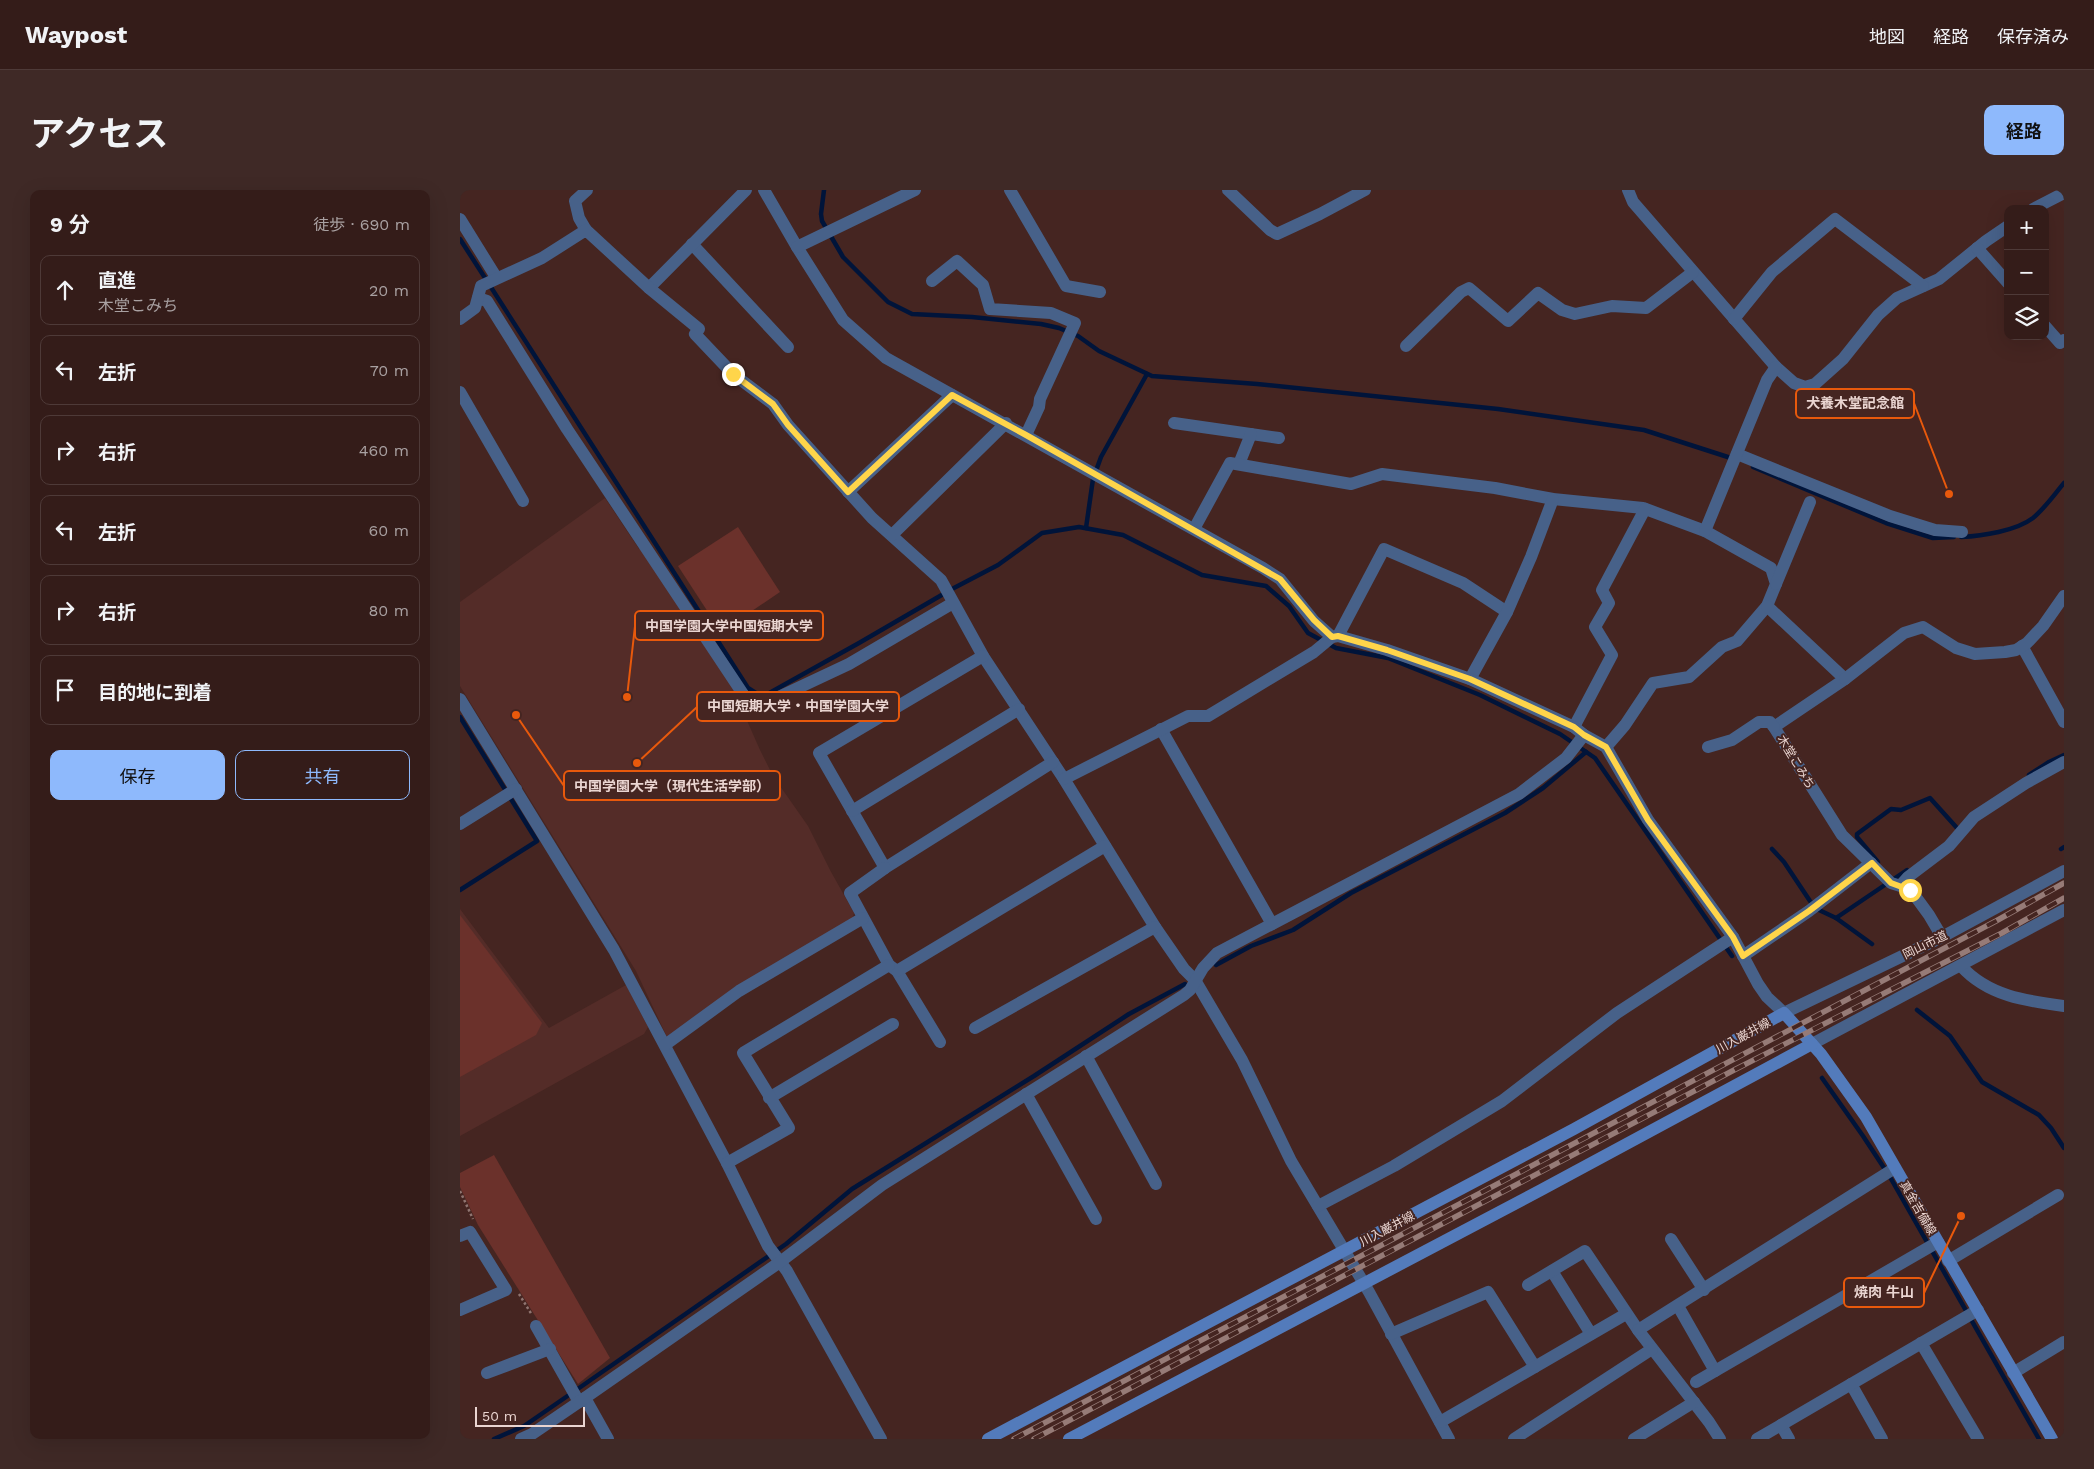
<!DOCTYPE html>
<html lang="ja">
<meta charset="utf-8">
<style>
body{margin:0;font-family:"Work Sans","Noto Sans JP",sans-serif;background:#3f2926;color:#f1f3f6}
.controls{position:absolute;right:15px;top:15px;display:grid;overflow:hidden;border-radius:10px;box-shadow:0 5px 20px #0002}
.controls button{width:45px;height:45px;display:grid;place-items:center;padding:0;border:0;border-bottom:1px solid #4e3a38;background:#341c19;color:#f1f3f6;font:25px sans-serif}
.scale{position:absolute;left:15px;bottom:12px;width:110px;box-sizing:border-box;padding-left:5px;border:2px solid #ead5d1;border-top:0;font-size:14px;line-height:18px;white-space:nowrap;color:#ead5d1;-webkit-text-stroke:4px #452521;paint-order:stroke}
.stop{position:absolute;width:15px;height:15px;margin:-11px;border:4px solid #ffd54a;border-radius:50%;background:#fff}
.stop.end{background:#ffd54a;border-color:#fff;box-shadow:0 1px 5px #0008}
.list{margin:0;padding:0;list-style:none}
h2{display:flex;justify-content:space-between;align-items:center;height:65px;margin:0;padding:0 20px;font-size:21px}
h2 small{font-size:16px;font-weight:400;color:#a9a1a2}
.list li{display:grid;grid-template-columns:32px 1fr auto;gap:15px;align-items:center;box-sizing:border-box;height:70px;margin:0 10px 10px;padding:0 10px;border:1px solid #4e3a38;border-radius:10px}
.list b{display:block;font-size:19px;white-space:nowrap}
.list p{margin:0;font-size:16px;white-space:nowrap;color:#a9a1a2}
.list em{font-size:16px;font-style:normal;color:#a9a1a2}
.actions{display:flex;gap:10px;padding:15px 20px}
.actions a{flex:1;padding:11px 0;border:1px solid #8eb9fc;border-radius:10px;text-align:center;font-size:18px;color:#8eb9fc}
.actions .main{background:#8eb9fc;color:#111}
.icon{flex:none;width:28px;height:28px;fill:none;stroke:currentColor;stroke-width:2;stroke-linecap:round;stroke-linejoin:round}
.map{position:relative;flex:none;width:1604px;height:1249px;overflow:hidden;border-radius:10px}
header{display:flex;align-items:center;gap:30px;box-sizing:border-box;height:70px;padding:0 25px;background:#341c19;border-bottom:1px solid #4e3a38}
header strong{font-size:24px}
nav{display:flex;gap:28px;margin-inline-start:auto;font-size:18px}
.intro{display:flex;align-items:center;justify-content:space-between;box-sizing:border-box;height:120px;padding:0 30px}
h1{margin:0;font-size:35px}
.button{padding:12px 22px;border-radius:10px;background:#8eb9fc;color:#111;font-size:18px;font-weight:700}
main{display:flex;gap:30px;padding:0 30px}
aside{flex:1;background:#341c19;border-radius:10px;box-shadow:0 5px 20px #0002}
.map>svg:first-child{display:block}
.built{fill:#542c28}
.green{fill:#6b312b}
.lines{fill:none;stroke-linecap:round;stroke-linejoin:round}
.stream{stroke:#00143a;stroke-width:4.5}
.path{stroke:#907571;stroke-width:2.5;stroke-dasharray:2.5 2.5;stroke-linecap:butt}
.minor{stroke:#476189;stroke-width:12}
.tertiary{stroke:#476189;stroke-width:12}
.secondary{stroke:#537bbb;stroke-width:12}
.rail-casing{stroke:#967b77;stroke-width:5.5}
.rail{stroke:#452521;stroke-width:4;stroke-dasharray:11;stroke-linecap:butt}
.route{stroke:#ffd54a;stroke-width:6}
.labels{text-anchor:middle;stroke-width:4;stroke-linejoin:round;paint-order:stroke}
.street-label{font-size:12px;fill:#ead5d1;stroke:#452521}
.leader{fill:none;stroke:#e8590c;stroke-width:2}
.callout-dot{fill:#e8590c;stroke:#452521;stroke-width:2}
.callout{fill:#452521;stroke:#e8590c;stroke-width:2}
.callout-label{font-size:14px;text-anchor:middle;font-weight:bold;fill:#ead5d1}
</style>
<header>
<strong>Waypost</strong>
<nav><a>地図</a><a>経路</a><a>保存済み</a></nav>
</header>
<div class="intro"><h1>アクセス</h1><a class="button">経路</a></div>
<main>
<aside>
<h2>9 分<small>徒歩 · 690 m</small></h2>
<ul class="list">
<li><svg class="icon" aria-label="ahead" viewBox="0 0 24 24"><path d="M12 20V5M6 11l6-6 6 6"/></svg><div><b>直進</b><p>木堂こみち</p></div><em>20 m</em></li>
<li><svg class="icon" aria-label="left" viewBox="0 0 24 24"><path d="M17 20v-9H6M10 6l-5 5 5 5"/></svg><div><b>左折</b></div><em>70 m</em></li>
<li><svg class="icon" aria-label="right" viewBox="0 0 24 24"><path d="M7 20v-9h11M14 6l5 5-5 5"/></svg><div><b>右折</b></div><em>460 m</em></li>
<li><svg class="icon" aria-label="left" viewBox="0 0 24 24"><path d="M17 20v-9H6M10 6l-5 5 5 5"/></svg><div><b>左折</b></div><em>60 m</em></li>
<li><svg class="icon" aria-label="right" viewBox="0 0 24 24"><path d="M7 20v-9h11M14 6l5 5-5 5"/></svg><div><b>右折</b></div><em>80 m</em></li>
<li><svg class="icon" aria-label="arrive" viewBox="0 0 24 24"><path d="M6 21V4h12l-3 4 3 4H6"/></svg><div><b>目的地に到着</b></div></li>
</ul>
<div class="actions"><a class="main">保存</a><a>共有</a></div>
</aside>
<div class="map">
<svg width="1604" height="1249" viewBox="0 0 1604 1249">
<rect width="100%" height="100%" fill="#452521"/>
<g class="built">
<polygon points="145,308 179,359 182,358 286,514 281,517 300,560 313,586 348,636 370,680 394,723 392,730 207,847 176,781 0,496 0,412"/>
<polygon points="0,719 89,838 166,795 188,837 184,844 0,946"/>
</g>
<g class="green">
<polygon points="278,337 320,402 261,442 218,376"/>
<polygon points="0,725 82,833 76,845 0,887"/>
<polygon points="34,965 150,1168 118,1194 18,1035 0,997 0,983"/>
</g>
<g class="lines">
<g class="stream">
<polyline points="364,0 361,24 362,31 383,67 428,112 452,124 512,127 581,134 599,138 618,146 639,161 692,186 797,194 1038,219 1184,240 1274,269"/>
<polyline points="0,49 288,498 302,507 399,453 492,399 538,375 582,343 619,337 663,345 742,385 806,396 829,416 848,443 876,458 928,468 1020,505 1100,544 1135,568 1272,766"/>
<polyline points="1293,277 1426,333 1473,348 1494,347"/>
<polyline points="626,338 633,289 641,267 687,184"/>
<path d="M1501 347C1522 346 1556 341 1573 328 1585 318 1594 305 1604 293"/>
<polyline points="0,527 77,651 0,700"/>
<polyline points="1569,585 1589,572 1604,565"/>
<polyline points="1312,659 1324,672 1350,711 1359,720 1376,728 1412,754"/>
<polyline points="1601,659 1604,657"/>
<polyline points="1418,672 1397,647 1397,644 1431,619 1441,620 1470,608 1497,638"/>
<polyline points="1376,728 1447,680"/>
<polyline points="756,775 791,756 833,740 891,703 1045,623 1083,598 1126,562"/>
<polyline points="1457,820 1490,846 1522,892 1579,925 1591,938 1604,958"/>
<polyline points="1362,888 1403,946 1430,987 1579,1249"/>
<polyline points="34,1249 64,1236 122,1196 326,1054 392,999 574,886 669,824 725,794"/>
</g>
<g class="path">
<polyline points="0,1001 13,1029"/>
<polyline points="59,1104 72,1125"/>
</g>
<g class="minor">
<polyline points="304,0 337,57 383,130 426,168 803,378 820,389 854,431 872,447"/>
<polyline points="550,0 606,96 640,102"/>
<polyline points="768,0 810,40 817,44 860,24 905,0"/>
<polyline points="1168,0 1173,12 1316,177 1334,193 1345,197 1355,194 1383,169 1418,125 1437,108 1479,89 1526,51 1548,36"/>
<polyline points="1573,19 1602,4"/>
<polyline points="0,29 36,87"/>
<polyline points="126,40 119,28 115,11 127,0"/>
<polyline points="232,54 328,157"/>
<polyline points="337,57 455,0"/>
<polyline points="1517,58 1548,93"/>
<polyline points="472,91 497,71 523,95 530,119 591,123 615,133 580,209 579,217 566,245"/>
<polyline points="189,98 286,0"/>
<polyline points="18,108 27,111 107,239 293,519 389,474 493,413"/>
<polyline points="0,129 15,118 21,96 82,68 126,40 189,98 239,139 235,144 273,184 313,214 328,235 412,328 481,390 523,466 604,589 695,737 724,779 735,790 782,870 831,971 909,1102 989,1249"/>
<polyline points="1274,129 1312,82 1375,29 1463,96"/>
<polyline points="1585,136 1600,153 1604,150"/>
<polyline points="946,156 1001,102 1009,98 1048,131 1078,103 1102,120 1115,124 1152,116 1186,118 1233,82"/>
<polyline points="0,202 63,311"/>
<polyline points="714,233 819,248"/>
<polyline points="1277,264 1430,326 1475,340 1502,342"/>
<polyline points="779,274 791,244"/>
<polyline points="388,302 492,205"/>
<polyline points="734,339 770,273 891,294 922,284 1035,298 1093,309 1183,318 1245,341 1311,378 1316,394 1307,416 1277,451 1262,457 1229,487 1193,493 1165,535 1146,557"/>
<polyline points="1245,341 1307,190 1316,177"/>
<polyline points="432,345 546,233"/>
<polyline points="1316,394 1350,312"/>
<polyline points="1307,416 1385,489 1314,537 1382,645 1431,693 1450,699 1469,725 1482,747"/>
<polyline points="878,446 924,359 1003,393 1047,422"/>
<polyline points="1562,456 1604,532"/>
<polyline points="523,466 359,563 425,678 593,572"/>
<polyline points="1010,489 1047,422 1071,367 1093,309"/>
<polyline points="1385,489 1444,443 1463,437 1496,458 1515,464 1545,462 1556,460 1567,453 1583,436 1604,406"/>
<polyline points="0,509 154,760 267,973 308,1056 327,1081 421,1249"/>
<polyline points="1114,537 1152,465 1135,437 1149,413 1142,400 1185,319"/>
<polyline points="701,539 812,734"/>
<polyline points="1248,557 1272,550 1299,532 1310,532 1314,537"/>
<polyline points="604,589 728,526 748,526 854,462 872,447 878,446 927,460 1010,489 1114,537 1124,545 1146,557 1188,630 1273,747 1298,794 1307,807 1324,823"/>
<polyline points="392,621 559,519"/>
<polyline points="0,634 56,599"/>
<polyline points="425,678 390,703 429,775 437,781 480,852"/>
<polyline points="1441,695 1448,687 1489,656 1514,627 1566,593 1604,572"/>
<polyline points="1283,766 1349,721 1411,673"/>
<path d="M1501 776C1528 806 1566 811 1604 816"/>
<polyline points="437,781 645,656"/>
<polyline points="515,838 695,737"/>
<polyline points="205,855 279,801 403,728"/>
<polyline points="626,866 696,994"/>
<polyline points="566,904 636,1029"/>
<polyline points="309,908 433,834"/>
<polyline points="267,973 329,938 283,863 429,775"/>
<polyline points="858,1016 934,976 1042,911 1157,823 1273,747"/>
<polyline points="0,1046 10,1042 46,1100 0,1120"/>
<polyline points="1211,1049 1244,1100"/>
<polyline points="1488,1071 1598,1005"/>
<polyline points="1092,1081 1131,1144"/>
<polyline points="1068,1095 1125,1061 1178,1140 1249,1232 1260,1249"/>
<polyline points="1218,1116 1255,1181"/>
<polyline points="76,1136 119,1212"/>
<polyline points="1178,1140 1435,978"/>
<polyline points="931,1144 1028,1102 1075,1177"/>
<polyline points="1461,1153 1518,1249"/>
<polyline points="27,1183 90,1159"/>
<polyline points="1553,1183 1604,1152"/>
<polyline points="1236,1192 1478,1052"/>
<polyline points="1391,1194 1422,1249"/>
<polyline points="125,1208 148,1249"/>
<polyline points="980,1232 1166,1124"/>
<polyline points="1321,1235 1329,1249"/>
<polyline points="61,1249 72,1244 119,1212 320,1072 422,995 724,805 730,800 743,778 757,763 1059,604 1106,568 1124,545"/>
<polyline points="1054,1249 1192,1159"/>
<polyline points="1174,1249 1234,1212"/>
<polyline points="1297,1249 1518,1120"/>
</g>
<g class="tertiary">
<polyline points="1324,823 1482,747 1604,681"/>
<polyline points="1352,854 1604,720"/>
</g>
<g class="secondary">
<polyline points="528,1249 1114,939 1324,823 1361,864 1406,927 1592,1249"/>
<polyline points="609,1249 1081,1000 1352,854"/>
</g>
<g class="rail-casing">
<g id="rail">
<polyline points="554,1249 1536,731 1604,693"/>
<polyline points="574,1249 1276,879 1542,743 1604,708"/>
</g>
</g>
<use href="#rail" class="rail"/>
</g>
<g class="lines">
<polyline class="route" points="273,184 313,214 328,235 388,302 492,205 566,245 820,389 854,430 872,447 878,446 927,460 1010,489 1114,537 1124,545 1146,557 1188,630 1273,747 1283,766 1349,721 1412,673 1431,693 1450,700"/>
</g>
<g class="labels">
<g class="street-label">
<text transform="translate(1336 572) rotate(59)" y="4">木堂こみち</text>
<text transform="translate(1465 755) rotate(-26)" y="4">岡山市道</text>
<text transform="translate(1283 846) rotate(-29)" y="4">川入巌井線</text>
<text transform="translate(1458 1018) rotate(60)" y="4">真金吉備線</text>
<text transform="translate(927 1039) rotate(-28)" y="4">川入巌井線</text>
</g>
</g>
<path class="leader" d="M1489 304L1454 213M167 507L175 436M177 573L237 517M56 525L104 596M1501 1026L1464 1103"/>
<g class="callout-dot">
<circle cx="1489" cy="304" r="5"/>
<circle cx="167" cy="507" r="5"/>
<circle cx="177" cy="573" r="5"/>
<circle cx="56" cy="525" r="5"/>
<circle cx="1501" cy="1026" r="5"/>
</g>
<g class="callout">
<rect x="1336" y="199" width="118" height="29" rx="5"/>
<rect x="175" y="421" width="188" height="29" rx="5"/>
<rect x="237" y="502" width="202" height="29" rx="5"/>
<rect x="104" y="581" width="216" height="29" rx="5"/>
<rect x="1384" y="1088" width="80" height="29" rx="5"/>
</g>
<g class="callout-label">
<text x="1395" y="218">犬養木堂記念館</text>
<text x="269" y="441">中国学園大学中国短期大学</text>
<text x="338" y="521">中国短期大学・中国学園大学</text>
<text x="212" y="601">中国学園大学（現代生活学部）</text>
<text x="1424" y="1107">焼肉 牛山</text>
</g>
</svg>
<div class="controls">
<button>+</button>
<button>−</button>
<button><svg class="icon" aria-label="layers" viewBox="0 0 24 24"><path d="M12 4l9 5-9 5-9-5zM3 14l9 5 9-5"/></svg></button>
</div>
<div class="scale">50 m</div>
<div class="stop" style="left:1450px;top:700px"></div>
<div class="stop end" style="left:273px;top:184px"></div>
</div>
</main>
